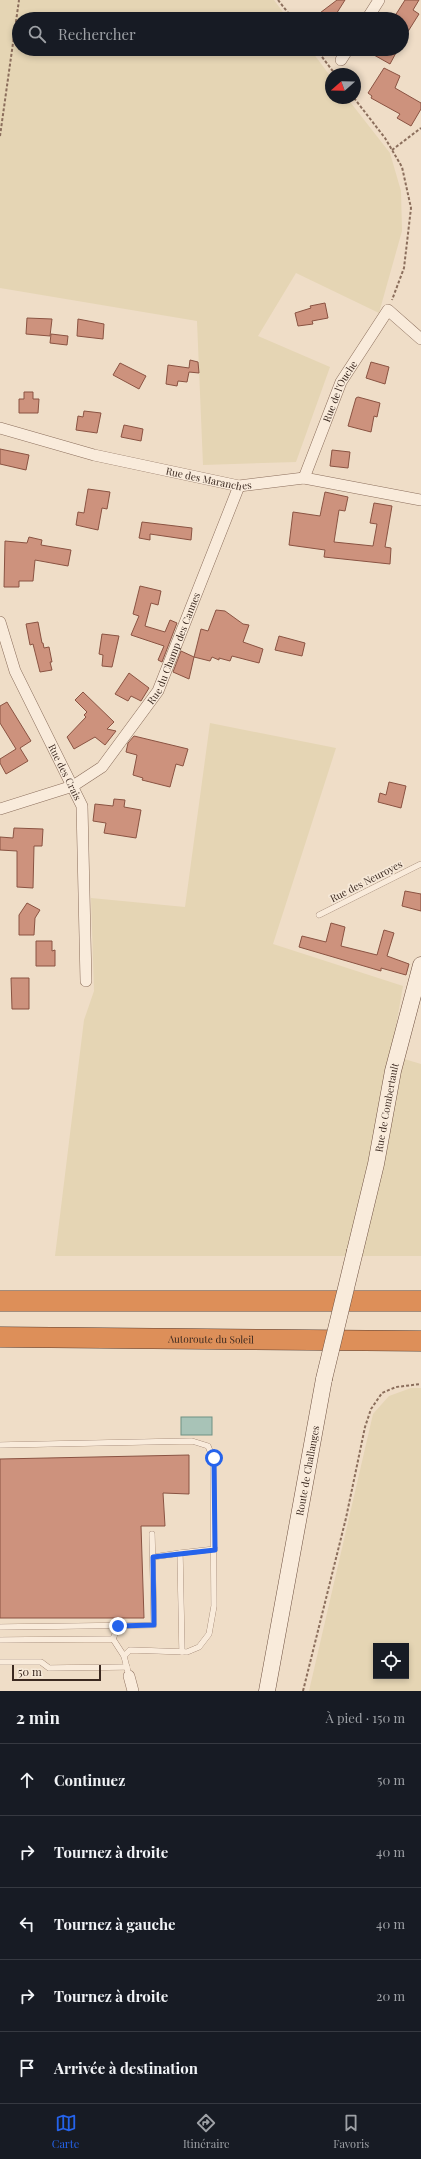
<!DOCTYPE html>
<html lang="fr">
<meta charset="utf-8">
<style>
body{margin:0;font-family:"Playfair Display",serif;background:#20242c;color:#f1f3f6}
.controls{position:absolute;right:12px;bottom:12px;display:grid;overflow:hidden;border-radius:0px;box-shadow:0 2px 6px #0003}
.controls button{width:36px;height:36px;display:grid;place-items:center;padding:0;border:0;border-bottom:1px solid #363941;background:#171b24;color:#f1f3f6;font:20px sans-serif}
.compass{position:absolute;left:325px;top:68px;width:36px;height:36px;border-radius:50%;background:#171b24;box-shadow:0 2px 6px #0003;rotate:250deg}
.scale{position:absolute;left:12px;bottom:10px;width:89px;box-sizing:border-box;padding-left:4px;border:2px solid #3b2920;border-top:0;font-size:11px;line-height:14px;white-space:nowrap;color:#3b2920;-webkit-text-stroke:3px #f6e8d7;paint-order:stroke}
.stop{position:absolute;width:12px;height:12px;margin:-9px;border:3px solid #2563eb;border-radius:50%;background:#fff}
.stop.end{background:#2563eb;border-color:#fff;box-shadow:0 1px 4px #0008}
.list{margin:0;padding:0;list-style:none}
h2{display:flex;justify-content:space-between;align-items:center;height:52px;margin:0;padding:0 16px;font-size:17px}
h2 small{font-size:13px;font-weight:400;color:#9ea1a6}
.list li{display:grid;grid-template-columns:26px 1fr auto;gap:12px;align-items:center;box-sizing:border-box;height:72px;padding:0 16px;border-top:1px solid #363941}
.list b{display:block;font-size:15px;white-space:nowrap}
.list em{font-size:13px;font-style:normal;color:#9ea1a6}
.icon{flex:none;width:22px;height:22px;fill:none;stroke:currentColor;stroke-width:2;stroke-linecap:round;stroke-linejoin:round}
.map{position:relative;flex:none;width:421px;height:1691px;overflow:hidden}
.search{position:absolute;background:#171b24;box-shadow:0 2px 6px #0003;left:12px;right:12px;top:12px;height:44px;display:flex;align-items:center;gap:10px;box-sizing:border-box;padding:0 14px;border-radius:22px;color:#9ea1a6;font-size:15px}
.sheet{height:412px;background:#171b24}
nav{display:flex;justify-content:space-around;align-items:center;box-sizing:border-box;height:56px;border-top:1px solid #363941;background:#171b24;font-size:11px;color:#9ea1a6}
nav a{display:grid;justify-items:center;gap:2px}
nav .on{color:#2563eb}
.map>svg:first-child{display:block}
.farmland{fill:#e5d5b4;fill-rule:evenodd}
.water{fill:#a8c3b7;stroke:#6f9183}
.building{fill:#cd927d;stroke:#8a5342}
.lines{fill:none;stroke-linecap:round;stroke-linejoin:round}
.lane-casing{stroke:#8b6e5c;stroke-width:6}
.street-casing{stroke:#8b6e5c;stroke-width:12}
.secondary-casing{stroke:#6d4f3f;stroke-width:17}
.highway-casing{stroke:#593d30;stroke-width:21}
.path{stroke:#8b6e5c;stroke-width:2;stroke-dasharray:3 2;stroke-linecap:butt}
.lane{stroke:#f9ebdb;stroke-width:5.5}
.street{stroke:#f9ebdb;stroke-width:11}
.secondary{stroke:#f9ebdb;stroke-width:16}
.highway{stroke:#dd8f59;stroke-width:20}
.secondary-bridge-casing{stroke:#6d4f3f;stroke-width:17;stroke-linecap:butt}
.secondary-bridge{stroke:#f9ebdb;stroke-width:16}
.route{stroke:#2563eb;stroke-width:5}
.labels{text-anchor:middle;stroke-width:3.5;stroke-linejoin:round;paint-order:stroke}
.street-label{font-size:10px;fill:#3b2920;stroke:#f6e8d7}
</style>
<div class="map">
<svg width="421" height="1691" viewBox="0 0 421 1691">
<rect width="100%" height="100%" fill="#efddc7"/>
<g class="farmland">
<polygon points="0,0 274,0 288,19 19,19 19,49 310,49 331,77 331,98 347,98 390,153 401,191 402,231 379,313 296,273 258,336 330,367 296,462 203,465 197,321 0,288"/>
<polygon points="210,723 336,748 273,944 403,986 391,1055 421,1064 421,1256 55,1256 84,1020 94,991 91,898 185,907"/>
<path d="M411 1388H421V1691H309L373 1414 389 1396ZM376 1646H406V1676H376Z"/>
</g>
<rect class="water" x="181" y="1417" width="31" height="18"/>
<g class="building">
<polygon points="337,0 345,0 333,19 312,19"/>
<polygon points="405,0 419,0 413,10 419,14 402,41 402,19 393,19"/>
<polygon points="378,49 398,49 390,64 374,55"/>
<polygon points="384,68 400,76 395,88 421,103 421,109 411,126 397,118 400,114 371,98 372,96 368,93"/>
<polygon points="325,303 328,318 312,321 313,324 298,326 295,313 311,308 310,306"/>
<polygon points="27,318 52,319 50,336 26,334"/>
<polygon points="78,319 104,324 103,339 77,336"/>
<polygon points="51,334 68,336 67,345 50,343"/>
<polygon points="190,360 198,362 199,373 189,372 187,382 178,381 177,386 166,384 168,365 189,368"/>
<polygon points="371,362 389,367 385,384 366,378"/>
<polygon points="120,363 146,376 139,389 113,375"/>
<polygon points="24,392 33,392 33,399 39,399 38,413 19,413 19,399 24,399"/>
<polygon points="358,397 380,403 377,417 374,416 371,432 348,426 356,398"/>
<polygon points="84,411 101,413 97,433 76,430 78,416 83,417"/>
<polygon points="124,425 143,429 141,441 121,437"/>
<polygon points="0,449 29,455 26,470 0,464"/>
<polygon points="332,450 350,452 348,468 330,466"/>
<polygon points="88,489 110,492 107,509 102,508 98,530 76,525 78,512 84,513"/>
<polygon points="325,492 348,497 345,511 339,510 334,542 373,546 377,524 370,523 374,503 392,506 385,547 391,548 390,564 324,557 325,550 289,545 293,512 320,516"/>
<polygon points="142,522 192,528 191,540 150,534 150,540 139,538"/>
<polygon points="29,537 42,540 41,545 71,550 68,566 35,560 33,581 19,581 19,587 4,587 5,541 27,543"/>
<polygon points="140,586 161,591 158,605 151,603 145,626 165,632 170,620 177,623 162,662 158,660 164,646 131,635 139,616 133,614"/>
<polygon points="216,610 225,611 243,624 249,625 243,642 263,649 259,663 232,656 230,661 219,658 219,660 212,657 210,661 194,657 201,629 208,631"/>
<polygon points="38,622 42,643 43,643 44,648 49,647 52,662 50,662 52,670 40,672 33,644 30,645 26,624"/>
<polygon points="102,634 119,636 112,667 102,666 103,655 99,654"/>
<polygon points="279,636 305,643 302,656 275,650"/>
<polygon points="181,651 194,657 189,679 173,672"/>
<polygon points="129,673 149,688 141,701 131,696 128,701 115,694"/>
<polygon points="83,692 114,722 107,729 116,731 105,745 95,737 74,749 67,737 86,717 84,715 87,712 75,700"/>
<polygon points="7,702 31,741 20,748 28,761 6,774 0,763 0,759 16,749 0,723 0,706"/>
<polygon points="134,736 188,749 183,766 176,764 170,787 142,780 143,778 133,775 137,755 126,752 128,743"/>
<polygon points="389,782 406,786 401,808 378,802 380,793 386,795"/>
<polygon points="114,799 125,800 124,807 141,810 136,838 104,833 106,823 93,821 95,804 113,806"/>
<polygon points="14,828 43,829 42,846 34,846 33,888 17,887 17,851 0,850 0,837 13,838"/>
<polygon points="405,891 421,894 421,911 402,906"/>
<polygon points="27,903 40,910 35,918 34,935 19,935 19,915"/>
<polygon points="331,923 345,927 341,946 377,955 384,930 394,933 387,956 409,964 406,975 381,968 381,971 299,947 302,936 326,942"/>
<polygon points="36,941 52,941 52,951 55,950 55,966 36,966"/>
<polygon points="11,978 29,978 29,1009 12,1009"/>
<polygon points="189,1455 189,1494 163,1493 165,1526 141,1526 144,1618 0,1618 0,1459"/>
</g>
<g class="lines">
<g class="lane-casing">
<g id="lane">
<polyline points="319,915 421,864"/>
<polyline points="0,1445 192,1441 208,1446 213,1458 214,1606 209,1634 199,1647 187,1652 130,1650 124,1656 129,1676"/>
<polyline points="153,1557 180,1553"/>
<polyline points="0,1627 154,1625 152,1534"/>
<polyline points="113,1639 118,1626"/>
<polyline points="0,1640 113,1639 124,1656"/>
<polyline points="182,1652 180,1553 215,1549"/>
<polyline points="0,1662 41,1662 49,1668 127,1667"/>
</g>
</g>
<g class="street-casing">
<g id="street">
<polyline points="367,19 379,0"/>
<polyline points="341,60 348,49"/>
<path id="s1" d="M0 428 94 455 239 486 304 478 421 500"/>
<path id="s2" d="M304 478 341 382 388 310 421 339"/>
<path id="s3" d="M0 622 15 671 82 806 86 981"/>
<path id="s4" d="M0 809 73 786 102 767 158 691 239 486"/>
<polyline points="129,1676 133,1691"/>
</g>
</g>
<g class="secondary-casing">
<g id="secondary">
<path id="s5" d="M355 1251 376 1164 393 1071 421 965"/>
<path id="s6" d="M267 1691 324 1379"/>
</g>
</g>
<g class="highway-casing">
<g id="highway">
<polyline points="0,1301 421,1301"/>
<path id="s7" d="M0 1337 421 1341"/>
</g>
</g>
<g class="path">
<polyline points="278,0 293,19"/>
<polyline points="316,49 335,74"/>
<polyline points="354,98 385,138 402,167 411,208 404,268 392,300"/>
<polyline points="0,136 19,0"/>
<polyline points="392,150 421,128"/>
<polyline points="303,1691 346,1518 365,1427 371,1409 382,1393 396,1387 421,1384"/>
</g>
<use href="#lane" class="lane"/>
<use href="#street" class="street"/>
<use href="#secondary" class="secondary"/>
<use href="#highway" class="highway"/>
<g class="secondary-bridge-casing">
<polyline id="secondary-bridge" points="324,1379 355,1251"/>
</g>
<use href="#secondary-bridge" class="secondary-bridge"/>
</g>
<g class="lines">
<polyline class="route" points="118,1626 154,1625 153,1557 215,1550 214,1458"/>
</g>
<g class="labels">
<g class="street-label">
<text dy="4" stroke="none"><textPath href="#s2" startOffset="94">Rue de l'Ouche</textPath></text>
<text dy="4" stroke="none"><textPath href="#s1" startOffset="215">Rue des Maranches</textPath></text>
<text dy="4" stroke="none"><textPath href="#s4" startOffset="251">Rue du Champ des Cannes</textPath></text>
<text dy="4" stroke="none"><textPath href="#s3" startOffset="164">Rue des Crais</textPath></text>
<text transform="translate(366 881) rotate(-27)" y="4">Rue des Neuroyes</text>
<text dy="4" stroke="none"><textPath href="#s5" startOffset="147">Rue de Combertault</textPath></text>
<text dy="4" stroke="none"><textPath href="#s7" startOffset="211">Autoroute du Soleil</textPath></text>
<text dy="4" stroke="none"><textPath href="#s6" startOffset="224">Route de Challanges</textPath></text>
</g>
</g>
</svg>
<div class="controls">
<button><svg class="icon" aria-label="locate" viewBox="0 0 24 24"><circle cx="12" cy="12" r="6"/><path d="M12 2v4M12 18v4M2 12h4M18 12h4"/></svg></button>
</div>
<svg class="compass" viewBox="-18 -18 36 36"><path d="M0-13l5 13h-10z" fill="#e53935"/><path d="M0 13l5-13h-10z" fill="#9ea1a6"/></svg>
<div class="scale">50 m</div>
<div class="stop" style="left:214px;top:1458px"></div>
<div class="stop end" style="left:118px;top:1626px"></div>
<div class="search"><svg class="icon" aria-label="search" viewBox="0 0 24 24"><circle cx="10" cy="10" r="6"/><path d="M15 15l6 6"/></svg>Rechercher</div>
</div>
<section class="sheet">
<h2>2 min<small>À pied · 150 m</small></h2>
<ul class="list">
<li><svg class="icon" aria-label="ahead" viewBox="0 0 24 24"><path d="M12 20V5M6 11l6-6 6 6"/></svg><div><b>Continuez</b></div><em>50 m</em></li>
<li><svg class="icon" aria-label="right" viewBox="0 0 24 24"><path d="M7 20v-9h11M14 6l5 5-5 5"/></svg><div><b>Tournez à droite</b></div><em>40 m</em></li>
<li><svg class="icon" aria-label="left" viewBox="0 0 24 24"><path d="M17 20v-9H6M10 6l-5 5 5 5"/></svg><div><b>Tournez à gauche</b></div><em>40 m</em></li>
<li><svg class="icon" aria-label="right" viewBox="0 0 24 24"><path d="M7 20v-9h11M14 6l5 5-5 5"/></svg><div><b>Tournez à droite</b></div><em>20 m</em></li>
<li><svg class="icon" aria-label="arrive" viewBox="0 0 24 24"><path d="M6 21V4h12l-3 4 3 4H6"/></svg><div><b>Arrivée à destination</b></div></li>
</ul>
</section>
<nav>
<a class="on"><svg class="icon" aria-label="map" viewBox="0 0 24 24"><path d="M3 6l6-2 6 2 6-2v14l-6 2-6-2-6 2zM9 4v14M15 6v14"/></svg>Carte</a>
<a><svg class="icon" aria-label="directions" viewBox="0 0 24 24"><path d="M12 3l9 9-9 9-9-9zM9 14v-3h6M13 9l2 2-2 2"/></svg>Itinéraire</a>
<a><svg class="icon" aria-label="saved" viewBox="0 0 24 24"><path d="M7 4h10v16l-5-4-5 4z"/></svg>Favoris</a>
</nav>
